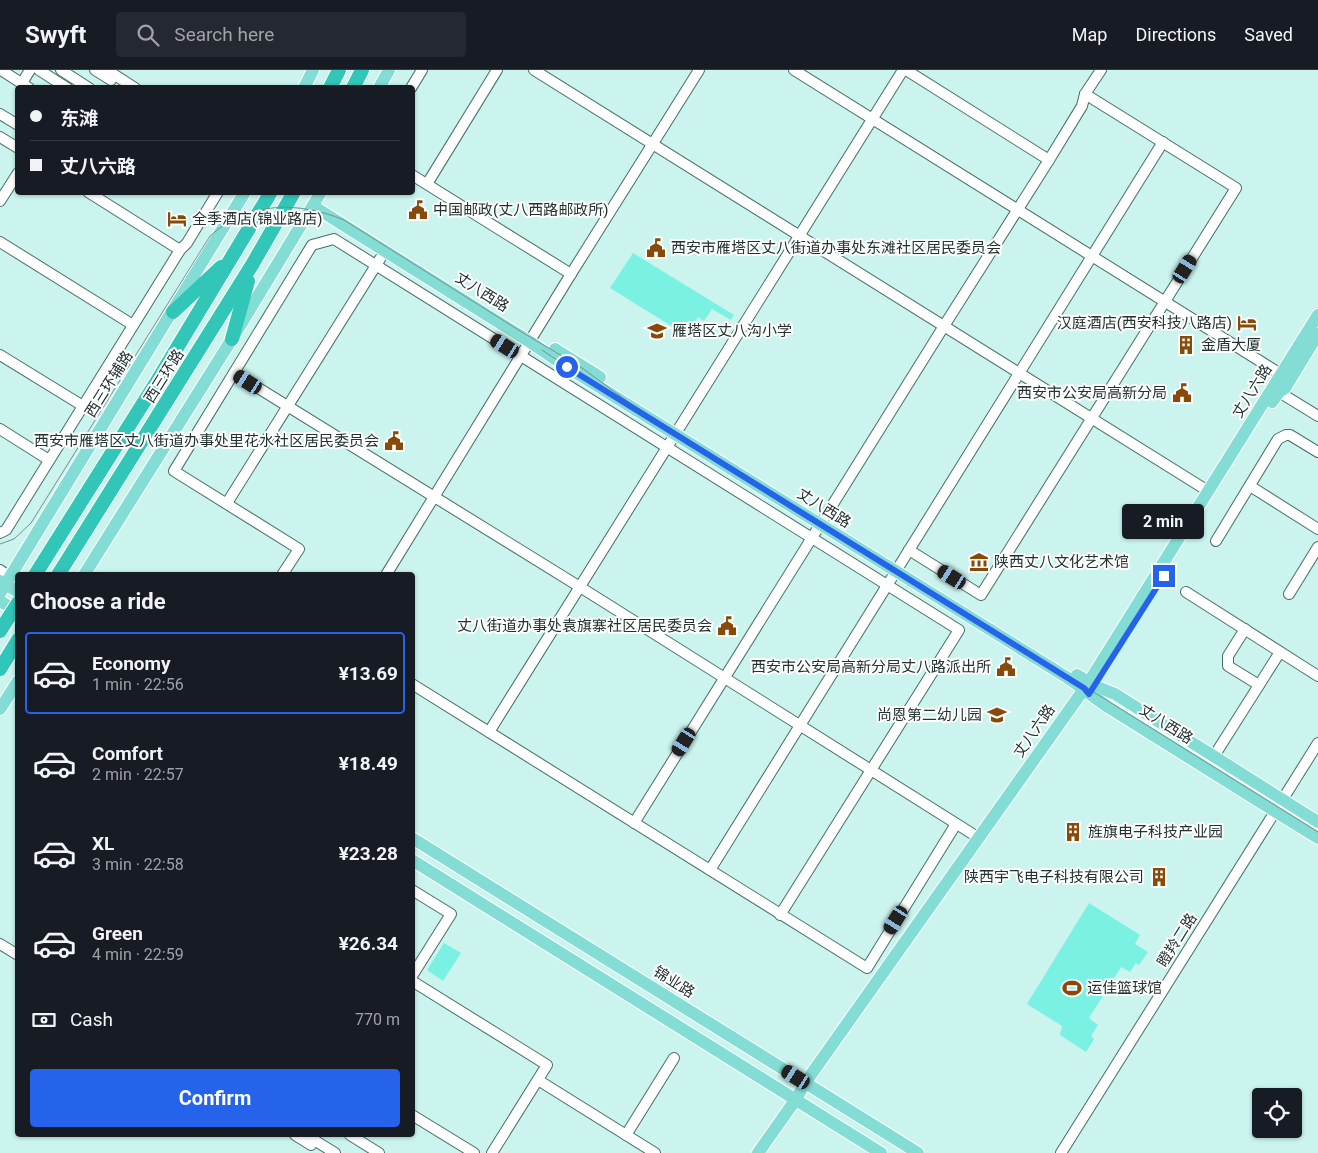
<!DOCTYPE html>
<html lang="en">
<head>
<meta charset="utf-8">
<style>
  body { margin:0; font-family:Roboto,"Noto Sans SC",sans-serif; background:#242831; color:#f1f3f6; height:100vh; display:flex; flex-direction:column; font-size:19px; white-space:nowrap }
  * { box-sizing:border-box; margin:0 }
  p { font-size:16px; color:#9ea1a6 }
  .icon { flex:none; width:28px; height:28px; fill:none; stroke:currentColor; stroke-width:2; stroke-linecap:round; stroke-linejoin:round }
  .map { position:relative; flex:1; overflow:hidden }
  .panel { position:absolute; left:15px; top:502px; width:400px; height:565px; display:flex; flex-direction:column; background:#171b24; border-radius:5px; box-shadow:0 1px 4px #0004 }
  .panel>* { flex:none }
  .top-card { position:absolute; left:15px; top:15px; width:400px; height:110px; border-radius:5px; box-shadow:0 1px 4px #0004; display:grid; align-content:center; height:110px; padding:0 15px; background:#171b24 }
  .tools { position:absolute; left:1252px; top:1018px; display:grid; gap:10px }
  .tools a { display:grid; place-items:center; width:50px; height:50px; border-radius:5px; background:#171b24; box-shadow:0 1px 4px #0004; font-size:25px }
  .end { position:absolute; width:22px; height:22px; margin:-11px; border:6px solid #2563eb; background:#fff; box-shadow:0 0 0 2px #fff }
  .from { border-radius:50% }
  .bubble { position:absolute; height:35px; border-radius:5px; background:#171b24; box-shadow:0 1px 4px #0004; font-size:16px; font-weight:700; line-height:35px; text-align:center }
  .car { position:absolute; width:15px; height:30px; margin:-15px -8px; border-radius:6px; box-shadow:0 0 4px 1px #0007; background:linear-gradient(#222 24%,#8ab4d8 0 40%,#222 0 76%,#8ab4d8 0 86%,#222 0) }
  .top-card b { display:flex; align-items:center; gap:18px; height:48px; font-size:19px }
  .top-card b+b { border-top:1px solid #363941 }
  .top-card i { width:12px; height:12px; background:#f1f3f6 }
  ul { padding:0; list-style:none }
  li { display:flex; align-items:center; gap:15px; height:82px; margin:0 10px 8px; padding:0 5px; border:2px solid transparent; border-radius:5px }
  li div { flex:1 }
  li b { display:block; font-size:19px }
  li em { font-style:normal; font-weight:700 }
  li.current { border-color:#2563eb }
  li>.icon { width:45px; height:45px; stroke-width:1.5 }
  h2 { padding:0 15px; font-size:22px; line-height:60px }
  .pay { display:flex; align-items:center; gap:12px; height:55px; padding:0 15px; font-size:19px }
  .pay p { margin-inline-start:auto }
  .button { display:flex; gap:10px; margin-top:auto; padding:10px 15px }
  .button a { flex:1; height:58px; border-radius:5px; background:#2563eb; color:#fff; font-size:20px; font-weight:700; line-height:58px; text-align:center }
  header { display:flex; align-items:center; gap:30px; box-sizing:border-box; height:70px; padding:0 25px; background:#171b24; border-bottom:1px solid #363941 }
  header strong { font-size:24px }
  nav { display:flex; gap:28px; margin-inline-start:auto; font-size:18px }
  .search { width:350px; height:45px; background:#242831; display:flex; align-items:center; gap:12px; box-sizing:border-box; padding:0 18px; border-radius:5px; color:#9ea1a6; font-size:19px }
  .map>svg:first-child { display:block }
  .green { fill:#7af1e3 }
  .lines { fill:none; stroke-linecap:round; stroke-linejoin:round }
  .minor-casing { stroke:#476d67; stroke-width:12 }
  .major-casing { stroke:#fff; stroke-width:14 }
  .highway-casing { stroke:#fff; stroke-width:16 }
  .minor { stroke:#fff; stroke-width:10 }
  .major { stroke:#83ddd4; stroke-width:12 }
  .highway { stroke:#31c6b7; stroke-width:14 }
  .tram { stroke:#74918d; stroke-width:1 }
  .highway-bridge-casing { stroke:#fff; stroke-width:16; stroke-linecap:butt }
  .highway-bridge { stroke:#31c6b7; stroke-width:14 }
  .route { stroke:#2563eb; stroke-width:6 }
  .labels { text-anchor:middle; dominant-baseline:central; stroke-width:4; stroke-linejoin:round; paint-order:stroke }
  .poi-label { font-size:15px; fill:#223230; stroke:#fff; text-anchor:start }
  .street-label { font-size:15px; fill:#223230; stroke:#fff }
</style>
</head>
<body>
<header>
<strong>Swyft</strong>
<div class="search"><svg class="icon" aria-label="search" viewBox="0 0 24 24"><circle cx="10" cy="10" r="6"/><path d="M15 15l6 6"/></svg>Search here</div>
<nav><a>Map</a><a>Directions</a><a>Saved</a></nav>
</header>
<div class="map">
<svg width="1318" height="1083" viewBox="0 0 1318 1083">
  <rect width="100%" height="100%" fill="#cbf4ee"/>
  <g class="green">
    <polygon points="633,183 734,245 731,250 712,239 704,251 698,247 688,263 681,258 673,257 610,218"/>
    <polygon points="1089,833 1140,865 1135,874 1148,882 1139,895 1136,893 1130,902 1121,897 1089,948 1098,955 1091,966 1094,969 1086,982 1060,965 1062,956 1027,934"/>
    <polygon points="444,873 461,883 443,911 427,900"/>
  </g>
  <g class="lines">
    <g class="minor-casing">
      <g id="minor">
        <polyline points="1,0 29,18"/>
        <polyline points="39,0 67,18"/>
        <polyline points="61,0 89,18"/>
        <polyline points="95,0 111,10"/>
        <polyline points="107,0 135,18"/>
        <polyline points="534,0 1208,421"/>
        <polyline points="794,0 1287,308"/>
        <polyline points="906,0 1049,90"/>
        <polyline points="22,13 30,0"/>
        <polyline points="411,18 422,0"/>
        <polyline points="0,44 18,55"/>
        <polyline points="0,67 18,78"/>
        <polyline points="412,105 571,204"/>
        <polyline points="427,114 497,0"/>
        <polyline points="88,122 180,180"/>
        <polyline points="0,131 18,103"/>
        <polyline points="0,172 133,255"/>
        <polyline points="0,285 83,336"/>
        <polyline points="234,303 580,517 979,768"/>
        <polyline points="1274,319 1318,346"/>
        <polyline points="0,359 49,390"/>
        <polyline points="1250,416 1318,459"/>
        <polyline points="227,433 385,181"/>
        <polyline points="0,463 6,460 180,180 187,173 218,122"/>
        <polyline points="1216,471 1278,369 1286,365 1290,365 1318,382"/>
        <polyline points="909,480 981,525 1236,118 1085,24"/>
        <polyline points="0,500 10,507"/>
        <polyline points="282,505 299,479 174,401 312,175 334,169 959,560 780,845"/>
        <polyline points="386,505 571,204 699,0"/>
        <polyline points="1186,522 1318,606"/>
        <polyline points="1289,524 1318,477"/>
        <polyline points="1245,559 1228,586 1228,596 1259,615"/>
        <polyline points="412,614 867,898 956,754"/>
        <polyline points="489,662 903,0"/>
        <polyline points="1216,683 1280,582"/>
        <polyline points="634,753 944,256 1049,90 1082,36 1085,24 1101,0"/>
        <polyline points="710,800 1163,72"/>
        <polyline points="412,820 451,844 412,906"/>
        <polyline points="0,874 18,885"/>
        <polyline points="412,911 547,995 492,1083"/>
        <polyline points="538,1010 655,1083"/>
        <polyline points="412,1045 474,1083"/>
        <polyline points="295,1065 311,1075"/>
        <polyline points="306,1065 335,1083"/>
        <polyline points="350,1065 379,1083"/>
        <polyline points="626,1065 674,988"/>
        <polyline points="1061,1083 1318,673"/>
      </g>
    </g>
    <g class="major-casing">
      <g id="major">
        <polyline points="304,18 313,0"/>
        <polyline points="379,18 389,0"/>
        <path d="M313 136 530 272 567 297 1063 605C1079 615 1092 626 1108 637L1318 768"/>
        <polyline points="555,279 600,307"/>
        <polyline points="1272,332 1279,322 1285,318 1318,264"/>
        <polyline points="84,505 232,269 321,122"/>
        <polyline points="0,511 18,522"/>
        <polyline points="0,523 245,122"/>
        <polyline points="0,531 18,542"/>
        <polyline points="1077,605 1095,616 1115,624 1318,752"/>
        <polyline points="0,639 18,611"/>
        <polyline points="412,768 918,1083"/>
        <polyline points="412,790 881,1083"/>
        <polyline points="758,1083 796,1029 805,1013 1089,612 1318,245"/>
      </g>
    </g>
    <g class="highway-casing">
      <g id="highway">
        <polyline points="330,18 339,0"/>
        <polyline points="353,18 362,0"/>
        <polyline points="173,242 221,197"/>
        <polyline points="232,269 248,211"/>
        <polyline points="154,316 271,122"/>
        <polyline points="58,505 252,195 294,122"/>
      </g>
    </g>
    <use href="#minor" class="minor"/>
    <use href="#major" class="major"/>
    <use href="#highway" class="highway"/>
    <g class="tram">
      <polyline points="542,280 590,312"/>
      <path d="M0 474 14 469 31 453 210 166C249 131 298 131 344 150L520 261 582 298 630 333 1318 762"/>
    </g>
    <g class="highway-bridge-casing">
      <g id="highway-bridge">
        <polyline points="35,505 154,316"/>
        <polyline points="0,561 18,533"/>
        <polyline points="0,599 18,570"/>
      </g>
    </g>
    <use href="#highway-bridge" class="highway-bridge"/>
  </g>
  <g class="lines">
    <polyline class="route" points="567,297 1063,605 1084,618 1089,624 1164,506"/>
  </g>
  <defs>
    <g id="civic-bare" transform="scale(1.5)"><path d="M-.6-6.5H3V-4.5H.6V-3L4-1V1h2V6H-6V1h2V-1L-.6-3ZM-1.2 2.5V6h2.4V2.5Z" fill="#874a08" stroke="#fff" stroke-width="2.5" paint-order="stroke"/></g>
    <g id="hotel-bare" transform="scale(1.5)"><path d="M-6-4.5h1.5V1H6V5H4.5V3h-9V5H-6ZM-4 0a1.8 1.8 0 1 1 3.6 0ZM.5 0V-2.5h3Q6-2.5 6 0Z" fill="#874a08" stroke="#fff" stroke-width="2.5" paint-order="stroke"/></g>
    <g id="school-bare" transform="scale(1.5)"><path d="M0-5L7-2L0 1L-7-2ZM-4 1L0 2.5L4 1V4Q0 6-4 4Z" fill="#874a08" stroke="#fff" stroke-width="2.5" paint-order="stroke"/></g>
    <g id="building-bare" transform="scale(1.5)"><path d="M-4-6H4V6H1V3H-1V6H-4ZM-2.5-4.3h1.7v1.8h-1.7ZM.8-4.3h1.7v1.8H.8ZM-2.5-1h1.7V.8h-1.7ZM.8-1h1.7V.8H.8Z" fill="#874a08" stroke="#fff" stroke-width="2.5" paint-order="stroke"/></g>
    <g id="museum-bare" transform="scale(1.5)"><path d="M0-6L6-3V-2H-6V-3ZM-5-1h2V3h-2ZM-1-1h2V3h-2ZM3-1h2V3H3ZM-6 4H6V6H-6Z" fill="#874a08" stroke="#fff" stroke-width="2.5" paint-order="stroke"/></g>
    <g id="stadium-bare" transform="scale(1.5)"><path d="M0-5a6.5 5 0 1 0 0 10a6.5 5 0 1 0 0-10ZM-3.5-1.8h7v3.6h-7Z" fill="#874a08" stroke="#fff" stroke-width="2.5" paint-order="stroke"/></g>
  </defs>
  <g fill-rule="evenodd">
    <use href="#civic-bare" x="418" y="140"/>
    <use href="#hotel-bare" x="177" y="149"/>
    <use href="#civic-bare" x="656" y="178"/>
    <use href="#hotel-bare" x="1247" y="253"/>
    <use href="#school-bare" x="657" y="261"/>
    <use href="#building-bare" x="1186" y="275"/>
    <use href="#civic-bare" x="1182" y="323"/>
    <use href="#civic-bare" x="394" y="371"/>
    <use href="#museum-bare" x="979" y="492"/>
    <use href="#civic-bare" x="727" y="556"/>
    <use href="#civic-bare" x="1006" y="597"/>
    <use href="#school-bare" x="997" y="645"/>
    <use href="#building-bare" x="1073" y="762"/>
    <use href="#building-bare" x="1159" y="807"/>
    <use href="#stadium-bare" x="1072" y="918"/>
  </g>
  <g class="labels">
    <g class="poi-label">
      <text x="433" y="140">中国邮政(丈八西路邮政所)</text>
      <text x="192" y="149">全季酒店(锦业路店)</text>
      <text x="671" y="178">西安市雁塔区丈八街道办事处东滩社区居民委员会</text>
      <text x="1232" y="253" text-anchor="end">汉庭酒店(西安科技八路店)</text>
      <text x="672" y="261">雁塔区丈八沟小学</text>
      <text x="1201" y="275">金盾大厦</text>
      <text x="1167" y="323" text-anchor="end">西安市公安局高新分局</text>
      <text x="379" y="371" text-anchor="end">西安市雁塔区丈八街道办事处里花水社区居民委员会</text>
      <text x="994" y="492">陕西丈八文化艺术馆</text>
      <text x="712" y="556" text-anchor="end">丈八街道办事处袁旗寨社区居民委员会</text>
      <text x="991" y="597" text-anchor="end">西安市公安局高新分局丈八路派出所</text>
      <text x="982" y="645" text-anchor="end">尚恩第二幼儿园</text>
      <text x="1088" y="762">旌旗电子科技产业园</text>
      <text x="1144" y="807" text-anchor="end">陕西宇飞电子科技有限公司</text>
      <text x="1087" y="918">运佳篮球馆</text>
    </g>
    <g class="street-label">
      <text transform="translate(482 222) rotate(32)">丈八西路</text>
      <text transform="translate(164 306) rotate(-58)">西三环路</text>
      <text transform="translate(109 314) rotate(-58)">西三环辅路</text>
      <text transform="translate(1252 321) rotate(-58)">丈八六路</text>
      <text transform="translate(824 438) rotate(32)">丈八西路</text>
      <text transform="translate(1166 654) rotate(32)">丈八西路</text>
      <text transform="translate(1034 661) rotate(-55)">丈八六路</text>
      <text transform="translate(1177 870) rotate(-58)">瞪羚二路</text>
      <text transform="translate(674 912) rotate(32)">锦业路</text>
    </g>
  </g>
</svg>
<div class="tools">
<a><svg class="icon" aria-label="locate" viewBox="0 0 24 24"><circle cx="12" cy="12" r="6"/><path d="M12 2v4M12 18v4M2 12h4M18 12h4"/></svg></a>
</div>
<i class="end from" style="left:567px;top:297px"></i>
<i class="end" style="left:1164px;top:506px"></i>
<div class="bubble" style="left:1122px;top:434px;width:82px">2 min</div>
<i class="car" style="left:1185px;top:199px;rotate:32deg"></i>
<i class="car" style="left:505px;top:276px;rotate:302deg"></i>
<i class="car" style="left:248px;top:312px;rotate:302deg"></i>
<i class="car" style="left:952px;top:507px;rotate:302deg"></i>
<i class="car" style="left:684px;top:672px;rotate:212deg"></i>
<i class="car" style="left:896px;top:850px;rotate:212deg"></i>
<i class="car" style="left:796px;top:1007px;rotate:302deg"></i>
<div class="top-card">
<b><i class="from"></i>东滩</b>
<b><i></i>丈八六路</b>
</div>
<section class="panel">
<h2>Choose a ride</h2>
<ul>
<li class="current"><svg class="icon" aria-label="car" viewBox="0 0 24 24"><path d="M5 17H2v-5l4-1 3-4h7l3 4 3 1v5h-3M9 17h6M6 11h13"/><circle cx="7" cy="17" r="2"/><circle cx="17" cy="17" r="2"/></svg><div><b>Economy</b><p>1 min · 22:56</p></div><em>¥13.69</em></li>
<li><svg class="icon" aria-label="car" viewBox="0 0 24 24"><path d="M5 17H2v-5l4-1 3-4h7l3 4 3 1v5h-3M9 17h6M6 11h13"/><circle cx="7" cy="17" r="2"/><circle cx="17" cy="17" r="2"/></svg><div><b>Comfort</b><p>2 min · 22:57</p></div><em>¥18.49</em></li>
<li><svg class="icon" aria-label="car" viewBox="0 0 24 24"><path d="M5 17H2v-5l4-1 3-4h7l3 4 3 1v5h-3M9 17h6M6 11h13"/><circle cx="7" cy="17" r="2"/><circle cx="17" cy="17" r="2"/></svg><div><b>XL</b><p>3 min · 22:58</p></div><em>¥23.28</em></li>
<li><svg class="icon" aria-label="car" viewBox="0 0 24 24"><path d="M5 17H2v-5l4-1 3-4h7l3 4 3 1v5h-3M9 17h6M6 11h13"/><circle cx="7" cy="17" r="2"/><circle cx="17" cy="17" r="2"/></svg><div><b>Green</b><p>4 min · 22:59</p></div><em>¥26.34</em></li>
</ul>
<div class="pay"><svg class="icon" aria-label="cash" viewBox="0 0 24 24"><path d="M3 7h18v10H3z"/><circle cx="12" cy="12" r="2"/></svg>Cash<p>770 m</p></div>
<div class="button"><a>Confirm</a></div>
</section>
</div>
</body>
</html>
